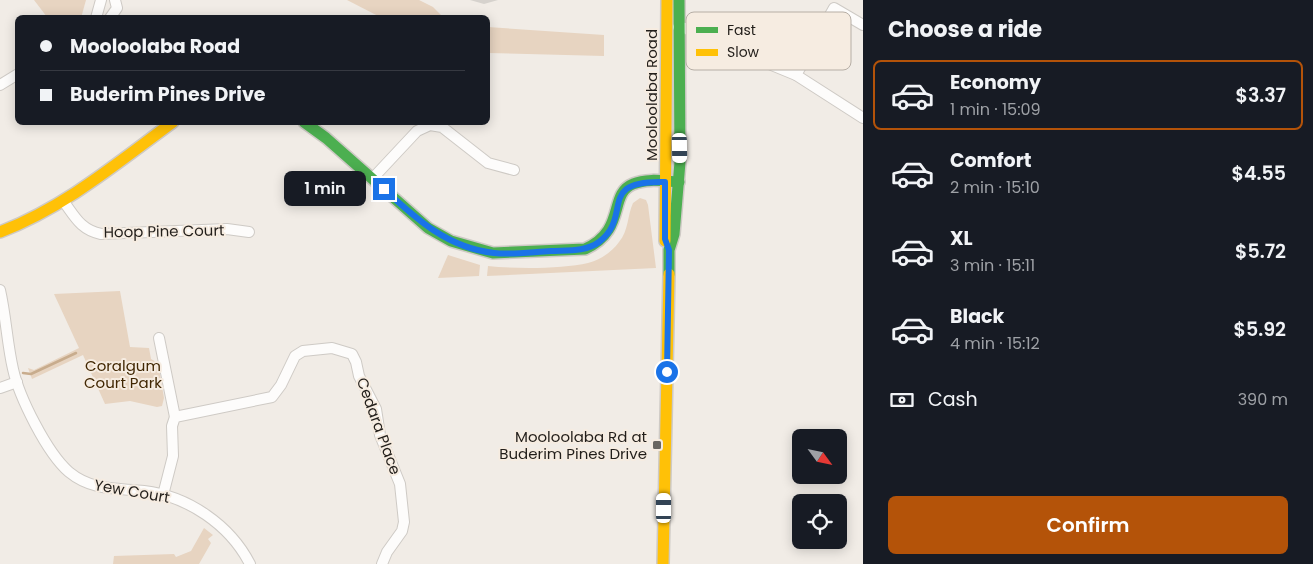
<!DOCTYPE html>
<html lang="en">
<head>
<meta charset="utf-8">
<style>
  body { margin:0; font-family:Poppins,sans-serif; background:#20242c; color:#f1f3f6; height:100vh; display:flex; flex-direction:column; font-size:19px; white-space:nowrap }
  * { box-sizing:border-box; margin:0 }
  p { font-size:16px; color:#9ea1a6 }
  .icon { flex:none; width:28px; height:28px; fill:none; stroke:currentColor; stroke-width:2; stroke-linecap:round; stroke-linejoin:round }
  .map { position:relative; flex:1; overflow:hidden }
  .sheet { display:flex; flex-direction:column; background:#171b24; width:450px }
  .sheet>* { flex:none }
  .guide { position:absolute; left:15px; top:15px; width:475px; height:110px; border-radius:8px; box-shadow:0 2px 12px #0003; display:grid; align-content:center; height:110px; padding:0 25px; background:#171b24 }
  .needle { width:32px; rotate:123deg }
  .tools { position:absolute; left:792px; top:429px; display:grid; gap:10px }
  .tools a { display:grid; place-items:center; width:55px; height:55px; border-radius:8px; background:#171b24; box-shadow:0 2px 12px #0003; font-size:25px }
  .end { position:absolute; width:22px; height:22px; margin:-11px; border:6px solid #1a73e8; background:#fff; box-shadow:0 0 0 2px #fff }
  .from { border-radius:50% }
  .bubble { position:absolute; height:35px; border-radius:8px; background:#171b24; box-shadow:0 2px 12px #0003; font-size:16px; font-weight:600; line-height:35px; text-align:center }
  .car { position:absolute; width:15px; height:30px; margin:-15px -8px; border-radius:6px; box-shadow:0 0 4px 1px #0007; background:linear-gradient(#fff 24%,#345 0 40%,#fff 0 76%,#345 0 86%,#fff 0) }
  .guide b { display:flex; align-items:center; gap:18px; height:48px; font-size:19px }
  .guide b+b { border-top:1px solid #363941 }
  .guide i { width:12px; height:12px; background:#f1f3f6 }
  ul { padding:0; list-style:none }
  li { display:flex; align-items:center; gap:15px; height:70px; margin:0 10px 8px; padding:0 15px; border:2px solid transparent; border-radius:8px }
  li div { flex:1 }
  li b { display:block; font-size:19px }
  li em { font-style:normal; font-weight:600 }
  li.on { border-color:#b45309 }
  li>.icon { width:45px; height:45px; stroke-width:1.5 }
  h2 { padding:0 25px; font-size:22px; line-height:60px }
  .pay { display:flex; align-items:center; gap:12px; height:55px; padding:0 25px; font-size:19px }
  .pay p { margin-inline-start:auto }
  .cta { display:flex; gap:10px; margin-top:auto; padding:10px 25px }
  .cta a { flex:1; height:58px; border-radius:8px; background:#b45309; color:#fff; font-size:20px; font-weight:600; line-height:58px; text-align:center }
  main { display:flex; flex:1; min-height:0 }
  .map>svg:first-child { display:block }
  .green { fill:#e7d4c1 }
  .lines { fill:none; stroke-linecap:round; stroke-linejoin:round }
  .stream { stroke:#c8ac8d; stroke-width:2.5 }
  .building { fill:#d6d2cd }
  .street-casing { stroke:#cecac5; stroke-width:12 }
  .fast-casing { stroke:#cecac5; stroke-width:14 }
  .slow-casing { stroke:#cecac5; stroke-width:14 }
  .street { stroke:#fdfcfb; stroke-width:10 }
  .fast { stroke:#4caf50; stroke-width:11 }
  .slow { stroke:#ffc107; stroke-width:11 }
  .route { stroke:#1a73e8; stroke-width:6 }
  .poi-dot { fill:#6a6661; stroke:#f6ece1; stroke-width:2 }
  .labels { text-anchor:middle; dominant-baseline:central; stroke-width:4; stroke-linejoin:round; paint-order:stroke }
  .street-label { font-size:15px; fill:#221e1a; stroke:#f6ece1 }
  .park-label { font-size:15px; fill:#412703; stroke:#f6ece1 }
  .poi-label { font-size:15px; fill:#221e1a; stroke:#f6ece1; text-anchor:end }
  .key { fill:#f6ece1; stroke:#b6aea5; stroke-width:1 }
  .key-label { font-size:14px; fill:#221e1a }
</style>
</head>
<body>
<main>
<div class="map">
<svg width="863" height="564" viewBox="0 0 863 564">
  <rect width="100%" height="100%" fill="#f1ece6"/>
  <g class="green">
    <polygon points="34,0 86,0 81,18 47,17"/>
    <polygon points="347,0 419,0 433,7 443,17 380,17"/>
    <polygon points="488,27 604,35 604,56 488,53"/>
    <path d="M640 198 646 200 648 205 656 268 487 276 488 266C515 269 563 269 588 263 600 260 612 252 619 242 629 230 627 216 633 203Z"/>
    <polygon points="448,255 480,265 479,276 438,278"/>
    <polygon points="120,291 130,347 149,348 151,359 158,363 164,398 162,406 157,407 130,401 105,404 83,355 32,379 28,368 34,370 79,348 54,294"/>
    <polygon points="204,528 213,535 208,539 211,543 199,564 113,564 114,556 174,554 176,557 191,551"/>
  </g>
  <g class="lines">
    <polyline class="stream" points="23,373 31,374 76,353"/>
  </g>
  <polygon class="building" points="470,0 498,0 484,4"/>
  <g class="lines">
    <g class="street-casing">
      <g id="street">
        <polyline points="96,18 101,0"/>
        <polyline points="110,18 117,8 115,0"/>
        <polyline points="678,27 685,28 693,33 796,75 863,118"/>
        <polyline points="796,75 834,8 863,25"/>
        <polyline points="0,85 18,74"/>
        <polyline points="373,178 417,131 430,125 442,127 488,163 514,170"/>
        <path d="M64 202C75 217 81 230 101 234L227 229 249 232"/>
        <path d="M0 290C6 316 7 343 13 369 19 397 47 453 69 472 92 491 117 488 144 491 188 496 230 525 250 564"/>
        <polyline points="159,338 175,417"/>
        <polyline points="0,388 17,382"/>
        <polyline points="163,495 173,456 172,426 175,417 272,397 281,385 295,356 303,351 332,348 352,354 356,362 359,376 376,409 380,435 400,484 404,522 402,531 387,552 382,564"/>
      </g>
    </g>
    <g class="fast-casing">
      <g id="fast">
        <path d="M304 122 326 138 428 228 451 241 493 253 585 249C627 230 608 194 633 184 647 178 664 181 679 182"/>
        <polyline points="669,274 669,250 674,234 680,162 679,0"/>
      </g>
    </g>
    <g class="slow-casing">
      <g id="slow">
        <path d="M0 232C65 207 117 163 173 122"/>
        <polyline points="665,241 667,0"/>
        <polyline points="663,564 669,274"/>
      </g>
    </g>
    <use href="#street" class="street"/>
    <use href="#fast" class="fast"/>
    <use href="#slow" class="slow"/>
  </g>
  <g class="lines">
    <path class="route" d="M384 189C416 219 448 248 494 253 512 255 532 252 551 251 566 250 586 252 599 242 634 215 595 180 665 182V239L669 250 667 372"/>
  </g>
  <rect class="poi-dot" x="652" y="440" width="10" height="10" rx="2.5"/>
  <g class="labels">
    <g class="street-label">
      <text transform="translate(651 95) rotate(-90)">Mooloolaba Road</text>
      <text transform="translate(164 231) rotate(-1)">Hoop Pine Court</text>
      <text transform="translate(379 426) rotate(70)">Cedara Place</text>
      <text transform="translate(132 491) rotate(10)">Yew Court</text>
    </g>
    <g class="park-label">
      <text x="123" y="365">Coralgum<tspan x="123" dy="17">Court Park</tspan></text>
    </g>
    <g class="poi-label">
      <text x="647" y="436">Mooloolaba Rd at<tspan x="647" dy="17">Buderim Pines Drive</tspan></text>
    </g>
  </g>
  <rect x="686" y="12" width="165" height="58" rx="8" class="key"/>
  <rect x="696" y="27" width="22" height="6" fill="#4caf50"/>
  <rect x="696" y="49" width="22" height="7" fill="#ffc107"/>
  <g class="key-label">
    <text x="727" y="35">Fast</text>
    <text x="727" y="57">Slow</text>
  </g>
</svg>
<div class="tools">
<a><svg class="needle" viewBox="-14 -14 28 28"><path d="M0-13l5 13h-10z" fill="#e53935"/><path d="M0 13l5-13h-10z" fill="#9ea1a6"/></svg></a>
<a><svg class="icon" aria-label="locate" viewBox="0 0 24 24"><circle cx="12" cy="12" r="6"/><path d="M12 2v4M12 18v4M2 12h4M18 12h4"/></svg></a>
</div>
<i class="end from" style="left:667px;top:372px"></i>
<i class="end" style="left:384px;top:189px"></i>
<div class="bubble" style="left:284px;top:171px;width:82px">1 min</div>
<i class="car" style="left:680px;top:148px;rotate:179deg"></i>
<i class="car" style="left:664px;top:508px;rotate:0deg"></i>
<div class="guide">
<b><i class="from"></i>Mooloolaba Road</b>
<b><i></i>Buderim Pines Drive</b>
</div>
</div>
<section class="sheet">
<h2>Choose a ride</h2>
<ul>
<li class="on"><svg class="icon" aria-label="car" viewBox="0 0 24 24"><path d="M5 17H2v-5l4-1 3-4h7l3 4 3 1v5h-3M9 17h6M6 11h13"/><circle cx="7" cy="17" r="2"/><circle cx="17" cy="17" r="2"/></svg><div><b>Economy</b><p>1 min · 15:09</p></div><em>$3.37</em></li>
<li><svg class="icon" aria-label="car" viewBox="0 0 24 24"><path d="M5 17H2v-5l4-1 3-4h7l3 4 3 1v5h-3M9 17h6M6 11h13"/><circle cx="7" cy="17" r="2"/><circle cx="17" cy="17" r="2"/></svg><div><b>Comfort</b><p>2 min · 15:10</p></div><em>$4.55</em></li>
<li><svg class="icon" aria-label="car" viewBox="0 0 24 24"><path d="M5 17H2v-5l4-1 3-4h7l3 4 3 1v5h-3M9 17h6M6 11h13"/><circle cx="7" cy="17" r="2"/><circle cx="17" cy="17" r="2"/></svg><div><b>XL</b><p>3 min · 15:11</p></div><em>$5.72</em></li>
<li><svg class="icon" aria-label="car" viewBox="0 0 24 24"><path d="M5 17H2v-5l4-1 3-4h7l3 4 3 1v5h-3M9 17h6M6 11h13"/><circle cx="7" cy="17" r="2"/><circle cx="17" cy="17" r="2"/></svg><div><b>Black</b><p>4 min · 15:12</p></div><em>$5.92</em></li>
</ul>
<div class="pay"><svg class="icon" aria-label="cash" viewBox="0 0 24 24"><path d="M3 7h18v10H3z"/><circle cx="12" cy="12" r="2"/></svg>Cash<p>390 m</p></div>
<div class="cta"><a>Confirm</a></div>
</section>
</main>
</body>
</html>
